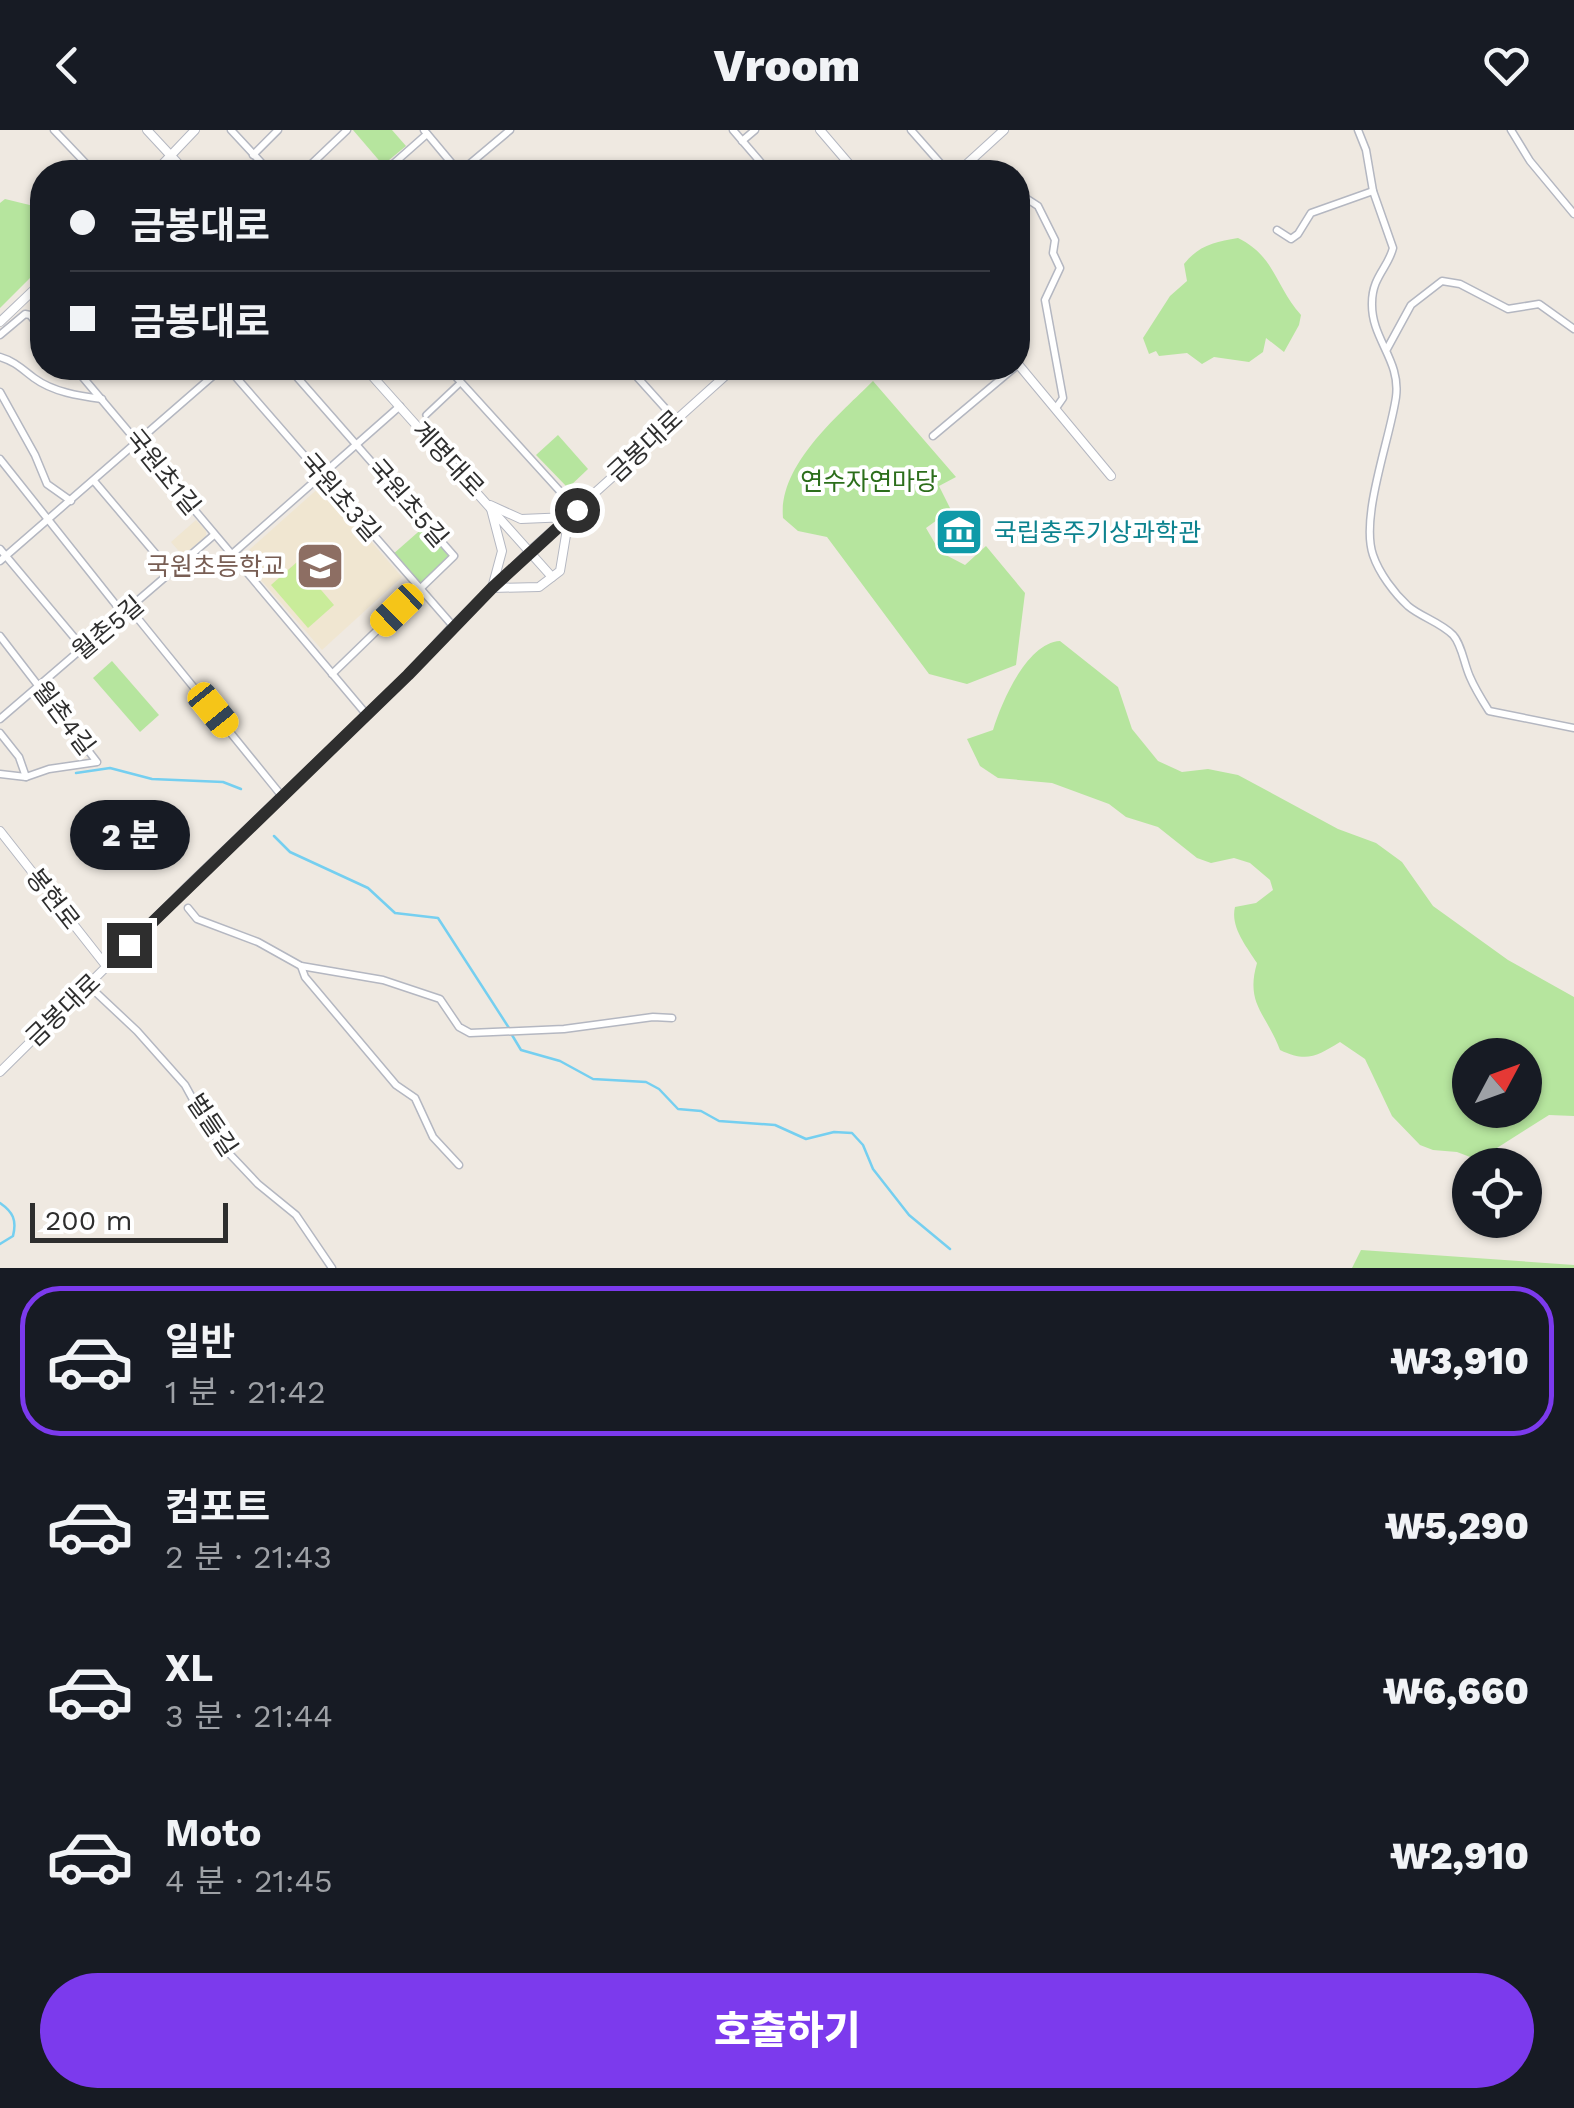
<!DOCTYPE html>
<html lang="ko">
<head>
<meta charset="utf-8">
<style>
  body { margin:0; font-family:"Work Sans","Noto Sans KR",sans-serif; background:#20242c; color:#f1f3f6; height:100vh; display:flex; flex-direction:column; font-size:38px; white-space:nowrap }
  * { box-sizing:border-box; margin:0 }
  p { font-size:32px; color:#9ea1a6 }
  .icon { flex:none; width:55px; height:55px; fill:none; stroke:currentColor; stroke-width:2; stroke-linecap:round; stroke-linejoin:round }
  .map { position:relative; height:1138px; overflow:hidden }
  .drawer { display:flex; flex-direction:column; background:#171b24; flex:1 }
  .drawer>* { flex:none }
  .guide { position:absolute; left:30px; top:30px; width:1000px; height:220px; border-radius:40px; box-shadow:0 2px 8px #0004; display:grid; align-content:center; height:220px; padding:0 40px; background:#171b24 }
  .needle { width:65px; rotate:49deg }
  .fabs { position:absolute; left:1452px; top:908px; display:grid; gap:20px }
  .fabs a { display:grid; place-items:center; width:90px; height:90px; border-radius:50%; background:#171b24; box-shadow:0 2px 8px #0004; font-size:50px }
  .scale { position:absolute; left:30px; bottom:25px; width:198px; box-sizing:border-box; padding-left:10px; border:5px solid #2e2e2e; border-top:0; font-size:28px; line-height:35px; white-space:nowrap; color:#2e2e2e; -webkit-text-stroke:8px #fff; paint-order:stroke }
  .end { position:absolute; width:45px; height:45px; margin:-22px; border:12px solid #2e2e2e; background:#fff; box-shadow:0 0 0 5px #fff }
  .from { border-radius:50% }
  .bubble { position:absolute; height:70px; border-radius:35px; background:#171b24; box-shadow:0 2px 8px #0004; font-size:32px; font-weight:800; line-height:70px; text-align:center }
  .car { position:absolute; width:30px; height:60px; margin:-30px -15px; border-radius:12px; box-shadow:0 0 8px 2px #0007; background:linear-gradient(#f5c518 24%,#345 0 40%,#f5c518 0 76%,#345 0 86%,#f5c518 0) }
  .guide b { display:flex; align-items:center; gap:35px; height:95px; font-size:38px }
  .guide b+b { border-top:2px solid #363941 }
  .guide i { width:25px; height:25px; background:#f1f3f6 }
  ul { padding:18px 0 0; list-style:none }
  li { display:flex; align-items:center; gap:30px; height:150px; margin:0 20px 15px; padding:0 20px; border:5px solid transparent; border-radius:40px }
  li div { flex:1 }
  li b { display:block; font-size:38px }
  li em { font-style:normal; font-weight:800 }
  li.selected { border-color:#7c3aed }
  li>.icon { width:90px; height:90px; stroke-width:1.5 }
  .primary-button { display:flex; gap:20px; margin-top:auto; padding:20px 40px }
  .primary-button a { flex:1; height:115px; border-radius:60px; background:#7c3aed; color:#fff; font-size:40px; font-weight:800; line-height:115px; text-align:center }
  header { display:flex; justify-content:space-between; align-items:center; height:130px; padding:0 40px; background:#171b24; font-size:45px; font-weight:800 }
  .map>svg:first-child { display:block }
  .education { fill:#f0e6d1 }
  .green { fill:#b6e59e; fill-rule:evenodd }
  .pitch { fill:#c9ec9a }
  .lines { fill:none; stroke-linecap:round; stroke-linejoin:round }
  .stream { stroke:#75cff0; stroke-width:2.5 }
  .pedestrian-casing { stroke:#b4b7c1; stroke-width:8 }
  .minor-casing { stroke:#b4b7c1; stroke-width:9 }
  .tertiary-casing { stroke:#b4b7c1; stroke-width:10 }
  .pedestrian { stroke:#fff; stroke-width:5 }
  .minor { stroke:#fff; stroke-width:6 }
  .tertiary { stroke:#fff; stroke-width:8 }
  .route { stroke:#2e2e2e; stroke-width:12 }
  .labels { text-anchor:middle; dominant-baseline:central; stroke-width:8; stroke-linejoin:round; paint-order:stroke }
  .street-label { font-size:25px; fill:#2e2e2e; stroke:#fff }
  .park-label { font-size:25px; fill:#2c6e1b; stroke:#fff }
  .culture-label { font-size:25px; fill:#0d838f; stroke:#fff; text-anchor:start }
  .education-label { font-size:25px; fill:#785e54; stroke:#fff; text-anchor:end }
</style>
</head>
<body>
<header><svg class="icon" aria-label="back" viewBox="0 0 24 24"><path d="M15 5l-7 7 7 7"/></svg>Vroom<svg class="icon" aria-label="heart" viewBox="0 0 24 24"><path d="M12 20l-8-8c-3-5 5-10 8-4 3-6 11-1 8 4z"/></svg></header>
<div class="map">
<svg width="1574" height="1138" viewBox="0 0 1574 1138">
  <rect width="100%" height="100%" fill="#efe9e1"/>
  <g class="education">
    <polygon points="322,355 402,447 322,520 241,427"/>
    <polygon points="196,390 206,401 206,406 183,426 171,412"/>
  </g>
  <g class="green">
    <polygon points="353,0 392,0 406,16 383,35"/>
    <polygon points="5,69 42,78 42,136 0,178 0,73"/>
    <path d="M1238 108C1275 126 1275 156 1301 185L1299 195 1284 222 1266 208 1263 222 1249 232 1214 227 1202 234 1187 223 1159 226 1156 221 1149 224 1143 208 1170 166 1187 151 1184 134C1199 115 1215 112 1238 108Z"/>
    <path d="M873 251 956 347 939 356 951 380 926 398 940 422 965 435 986 416 1025 463 1016 535 967 554 929 544 827 407 798 401 783 388C778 335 839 285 873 251Z"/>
    <polygon points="558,305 588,339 568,358 536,325"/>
    <polygon points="425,396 450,427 420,454 416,453 392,425"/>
    <path d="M1060 511 1118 557 1132 599 1158 631 1182 642 1208 639 1238 645 1338 699 1376 713 1402 732 1433 776 1508 830 1574 867V986L1549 985 1478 1030 1457 1022 1433 1020 1420 1015 1392 986 1365 929 1340 912C1317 926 1307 933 1280 920 1266 883 1245 874 1257 833 1247 817 1230 797 1235 777L1256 773 1273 760 1270 750 1250 733 1234 728 1211 733 1197 728 1158 697 1126 687 1109 674 1052 653 998 648 980 636 967 609 993 600C1002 571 1027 513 1060 511ZM1470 925H1525V980H1470Z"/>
    <polygon points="112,531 159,585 140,602 93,548"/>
    <polygon points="1361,1120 1574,1135 1574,1138 1352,1138"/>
  </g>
  <polygon class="pitch" points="297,432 334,475 308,498 271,455"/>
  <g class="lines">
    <g class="stream">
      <polyline points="76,643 110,638 152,649 223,652 241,659"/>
      <polyline points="274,706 290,722 368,758 395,783 438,788 509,898"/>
      <polyline points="512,905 521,920 560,931 593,949 646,952 659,959 678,979 701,981 719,991 775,995 806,1009 834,1002 852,1003 863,1015 873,1039 909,1085 950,1119"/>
      <path d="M0 1073C13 1082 17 1090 13 1106L0 1114"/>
    </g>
    <g class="pedestrian-casing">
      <polyline id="pedestrian" points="426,285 459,254"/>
    </g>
    <g class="minor-casing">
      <g id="minor">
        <polyline points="54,0 94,42"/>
        <polyline points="231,0 270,42"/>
        <polyline points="424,0 459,42"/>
        <polyline points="733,0 769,42"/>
        <polyline points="911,0 948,42"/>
        <path d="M1358 0 1366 20 1373 61 1393 118C1388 138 1372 147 1372 173 1371 209 1401 230 1396 267 1390 309 1360 387 1373 425 1379 443 1394 463 1408 476 1421 487 1440 492 1453 505 1462 515 1464 534 1470 547 1475 559 1482 570 1489 581L1574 598"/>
        <polyline points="1511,0 1530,31 1574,84"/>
        <polyline points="742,11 755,0"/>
        <polyline points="253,25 278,0"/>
        <polyline points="972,30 989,42"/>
        <polyline points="303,42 347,0"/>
        <polyline points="384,42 427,4"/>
        <polyline points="460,42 510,0"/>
        <polyline points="1018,63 1038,76 1055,110 1053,123 1060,138 1045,170 1063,268 1056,278"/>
        <polyline points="1277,100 1291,109 1298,104 1311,83 1373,61"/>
        <polyline points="0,205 25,184 30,185 42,200"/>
        <polyline points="1387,219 1411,175 1442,151 1460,154 1508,179 1539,174 1574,199"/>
        <path d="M0 227C14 231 22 239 34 248 53 262 79 266 102 269"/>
        <polyline points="75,238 367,585"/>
        <polyline points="228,238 453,496"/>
        <polyline points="289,238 454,426 332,544"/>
        <polyline points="448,238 577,380"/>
        <polyline points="629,238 674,288"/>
        <polyline points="0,262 35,325 47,354 71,371"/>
        <polyline points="933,306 1014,238"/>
        <polyline points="0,329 124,485"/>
        <polyline points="94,351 171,442"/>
        <polyline points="0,419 83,518"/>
        <polyline points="231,425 400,276"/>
        <polyline points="0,431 222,238"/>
        <polyline points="131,480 281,665"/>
        <polyline points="0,506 97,632 49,639 26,647 0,644"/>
        <polyline points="0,589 214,405"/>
        <polyline points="0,603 19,627 26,647"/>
        <polyline points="188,778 197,789 258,812 301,836 383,850 440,869 459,897 470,903 564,899 653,887 672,888"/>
        <polyline points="301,836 305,847 396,955 415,968 433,1007 459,1035"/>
        <polyline points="88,855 137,901 185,955 207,995 224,1018 258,1054 296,1085 332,1138"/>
      </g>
    </g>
    <g class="tertiary-casing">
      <g id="tertiary">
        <polyline points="147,0 186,42"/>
        <polyline points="820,0 856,42"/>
        <polyline points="155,42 195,0"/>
        <polyline points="958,42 1004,0"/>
        <polyline points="0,192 42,152"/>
        <polyline points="1018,234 1111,346"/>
        <polyline points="365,238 552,447"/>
        <polygon points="490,375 521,389 569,387 560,441 539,457 492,458 502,421"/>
        <polyline points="0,701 107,837"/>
        <polyline points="0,942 195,749 408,545 453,496 530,421 734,238"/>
      </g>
    </g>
    <use href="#pedestrian" class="pedestrian"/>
    <use href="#minor" class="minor"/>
    <use href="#tertiary" class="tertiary"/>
  </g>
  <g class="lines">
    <polyline class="route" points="129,815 408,545 492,458 577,380"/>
  </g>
  <defs>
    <g id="museum-square" transform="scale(2.5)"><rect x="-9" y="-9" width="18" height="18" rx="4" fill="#0f9aa8" stroke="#fff"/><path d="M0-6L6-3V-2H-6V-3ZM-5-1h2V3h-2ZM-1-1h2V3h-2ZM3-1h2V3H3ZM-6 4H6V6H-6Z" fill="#fff"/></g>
    <g id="school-square" transform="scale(2.5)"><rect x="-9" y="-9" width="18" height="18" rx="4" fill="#8d6e63" stroke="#fff"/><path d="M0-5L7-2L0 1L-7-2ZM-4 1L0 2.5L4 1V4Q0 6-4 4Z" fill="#fff"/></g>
  </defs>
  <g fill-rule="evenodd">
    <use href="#museum-square" x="959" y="402"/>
    <use href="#school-square" x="320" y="436"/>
  </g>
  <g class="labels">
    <g class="street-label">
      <text transform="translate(645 316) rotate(-43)">금봉대로</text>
      <text transform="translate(448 329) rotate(47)">계명대로</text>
      <text transform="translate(163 342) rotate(51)">국원초1길</text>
      <text transform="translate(340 367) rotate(49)">국원초3길</text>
      <text transform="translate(408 373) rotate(49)">국원초5길</text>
      <text transform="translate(108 498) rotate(-40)">월촌5길</text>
      <text transform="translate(64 588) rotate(53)">월촌4길</text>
      <text transform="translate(53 769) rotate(52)">봉현로</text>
      <text transform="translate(63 880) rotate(-44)">금봉대로</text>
      <text transform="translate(212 995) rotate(56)">벌들길</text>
    </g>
    <g class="park-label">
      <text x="869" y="351">연수자연마당</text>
    </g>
    <g class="culture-label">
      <text x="994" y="402">국립충주기상과학관</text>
    </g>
    <g class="education-label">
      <text x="285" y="436">국원초등학교</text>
    </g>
  </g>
</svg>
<div class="fabs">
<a><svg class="needle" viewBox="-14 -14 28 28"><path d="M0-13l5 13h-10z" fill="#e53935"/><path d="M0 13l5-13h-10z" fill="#9ea1a6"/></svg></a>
<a><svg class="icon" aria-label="locate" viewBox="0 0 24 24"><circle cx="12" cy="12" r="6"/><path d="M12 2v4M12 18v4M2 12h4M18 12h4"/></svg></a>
</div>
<div class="scale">200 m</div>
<i class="end from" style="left:577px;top:380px"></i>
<i class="end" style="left:129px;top:815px"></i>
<div class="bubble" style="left:70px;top:670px;width:120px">2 분</div>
<i class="car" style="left:397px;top:480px;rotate:226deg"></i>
<i class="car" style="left:213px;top:580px;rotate:141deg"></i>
<div class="guide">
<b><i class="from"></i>금봉대로</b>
<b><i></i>금봉대로</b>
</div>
</div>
<section class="drawer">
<ul>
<li class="selected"><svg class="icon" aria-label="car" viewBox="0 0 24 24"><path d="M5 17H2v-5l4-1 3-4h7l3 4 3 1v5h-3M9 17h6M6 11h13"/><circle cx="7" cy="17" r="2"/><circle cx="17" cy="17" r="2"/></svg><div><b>일반</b><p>1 분 · 21:42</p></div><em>₩3,910</em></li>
<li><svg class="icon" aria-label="car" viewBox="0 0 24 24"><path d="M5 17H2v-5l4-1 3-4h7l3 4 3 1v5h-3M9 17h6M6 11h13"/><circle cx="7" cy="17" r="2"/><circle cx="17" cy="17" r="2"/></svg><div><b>컴포트</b><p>2 분 · 21:43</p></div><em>₩5,290</em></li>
<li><svg class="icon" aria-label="car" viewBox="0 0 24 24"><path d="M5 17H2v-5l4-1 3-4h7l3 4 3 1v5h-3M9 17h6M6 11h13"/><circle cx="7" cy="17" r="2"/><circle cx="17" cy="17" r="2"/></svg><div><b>XL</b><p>3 분 · 21:44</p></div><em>₩6,660</em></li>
<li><svg class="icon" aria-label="car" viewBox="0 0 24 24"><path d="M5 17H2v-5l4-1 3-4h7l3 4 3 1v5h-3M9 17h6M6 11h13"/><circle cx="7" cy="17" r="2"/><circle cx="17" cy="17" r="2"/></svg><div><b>Moto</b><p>4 분 · 21:45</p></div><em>₩2,910</em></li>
</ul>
<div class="primary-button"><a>호출하기</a></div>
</section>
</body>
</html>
